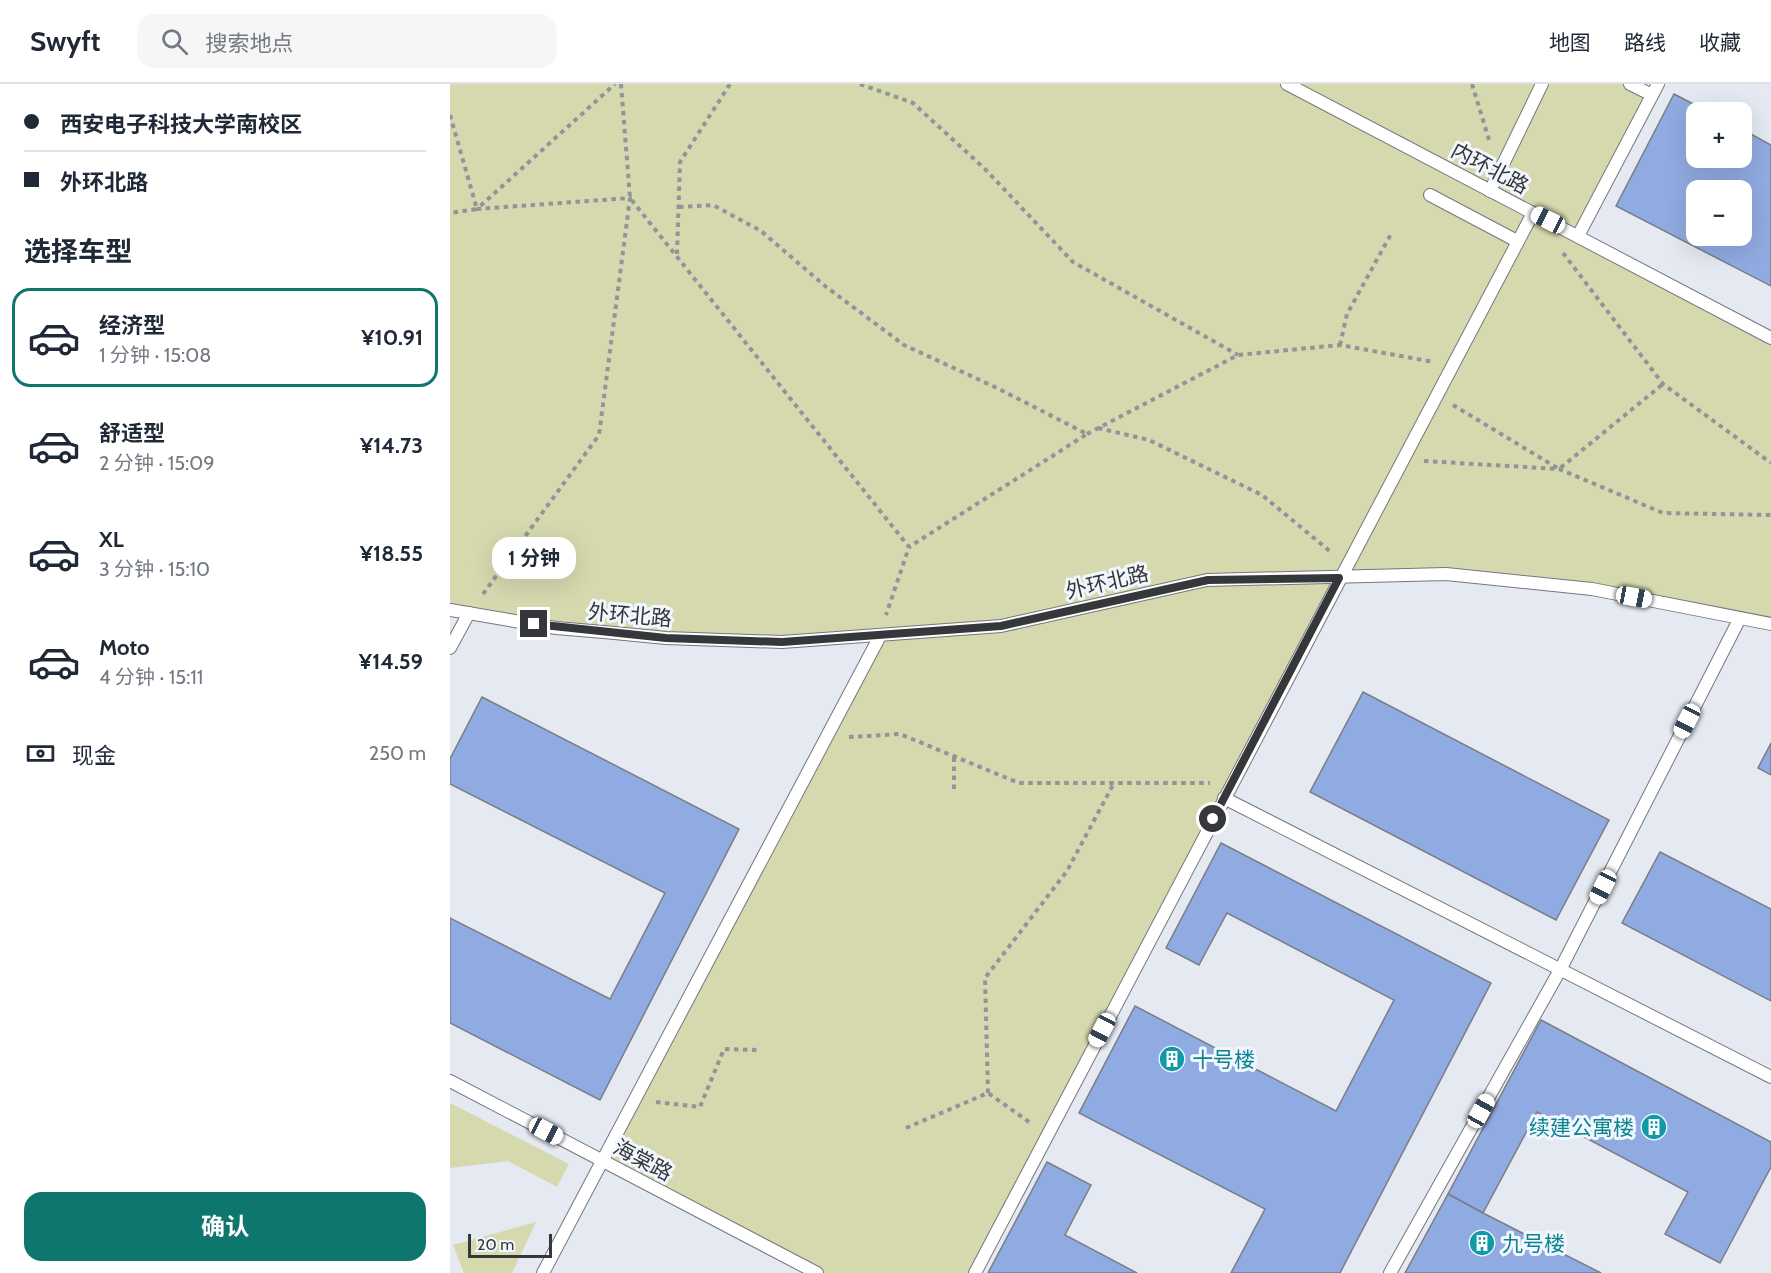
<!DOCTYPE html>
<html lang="zh">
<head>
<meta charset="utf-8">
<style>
  body { margin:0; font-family:Cabin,"Noto Sans SC",sans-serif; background:#f6f6f7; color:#1f2937; height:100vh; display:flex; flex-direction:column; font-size:22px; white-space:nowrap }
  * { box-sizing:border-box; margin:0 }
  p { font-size:20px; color:#747a83 }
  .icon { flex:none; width:33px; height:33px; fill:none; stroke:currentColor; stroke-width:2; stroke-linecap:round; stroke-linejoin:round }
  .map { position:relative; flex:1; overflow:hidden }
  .sheet { display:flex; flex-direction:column; background:#fff; width:450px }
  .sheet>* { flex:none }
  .guide { display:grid; align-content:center; height:132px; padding:0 24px; background:#fff }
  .controls { position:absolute; left:1236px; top:18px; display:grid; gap:12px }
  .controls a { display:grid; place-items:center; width:66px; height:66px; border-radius:12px; background:#fff; box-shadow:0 6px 24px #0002; font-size:30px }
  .scale { position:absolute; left:18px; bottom:15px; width:84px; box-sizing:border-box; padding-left:6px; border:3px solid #35373a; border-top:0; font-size:16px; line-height:21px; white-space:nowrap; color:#35373a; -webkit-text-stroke:4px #f2f7ff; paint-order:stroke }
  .end { position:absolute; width:27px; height:27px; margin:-14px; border:8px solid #35373a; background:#fff; box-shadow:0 0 0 3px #fff }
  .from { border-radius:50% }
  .bubble { position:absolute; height:42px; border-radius:18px; background:#fff; box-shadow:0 6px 24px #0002; font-size:20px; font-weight:700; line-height:42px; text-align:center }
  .car { position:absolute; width:18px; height:36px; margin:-18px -9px; border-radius:8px; box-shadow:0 0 4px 2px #0007; background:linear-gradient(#fff 24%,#345 0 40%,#fff 0 76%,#345 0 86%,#fff 0) }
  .guide b { display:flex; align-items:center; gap:21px; height:57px; font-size:22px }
  .guide b+b { border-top:2px solid #e0e1e3 }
  .guide i { width:15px; height:15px; background:#1f2937 }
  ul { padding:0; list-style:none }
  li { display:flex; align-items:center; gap:18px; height:99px; margin:0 12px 9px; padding:0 12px; border:3px solid transparent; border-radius:18px }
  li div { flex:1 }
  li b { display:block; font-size:22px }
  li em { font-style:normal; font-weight:700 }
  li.on { border-color:#0f766e }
  li>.icon { width:54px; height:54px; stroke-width:1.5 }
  h2 { padding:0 24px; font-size:27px; line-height:72px }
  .pay { display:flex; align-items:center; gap:15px; height:66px; padding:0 24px; font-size:22px }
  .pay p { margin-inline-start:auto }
  .primary-button { display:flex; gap:12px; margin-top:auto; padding:12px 24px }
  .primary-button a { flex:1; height:69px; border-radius:18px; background:#0f766e; color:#fff; font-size:24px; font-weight:700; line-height:69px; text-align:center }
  header { display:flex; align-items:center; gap:36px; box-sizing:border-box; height:84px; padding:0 30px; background:#fff; border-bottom:2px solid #e0e1e3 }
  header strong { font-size:28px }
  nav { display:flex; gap:33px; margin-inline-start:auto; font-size:21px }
  .search { width:420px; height:54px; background:#f6f6f7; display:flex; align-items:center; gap:15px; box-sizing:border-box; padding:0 21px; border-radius:18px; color:#747a83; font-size:22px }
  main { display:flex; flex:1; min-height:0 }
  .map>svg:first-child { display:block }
  .green { fill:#d6d9ae; fill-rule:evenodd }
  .building { fill:#90abe1; stroke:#7a7d84; stroke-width:1.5; fill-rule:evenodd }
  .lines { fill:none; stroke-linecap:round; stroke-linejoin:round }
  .service-casing { stroke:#74777e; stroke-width:14 }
  .path { stroke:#91949a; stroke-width:4; stroke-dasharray:4.5 4.5; stroke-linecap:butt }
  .service { stroke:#fff; stroke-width:12 }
  .route { stroke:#35373a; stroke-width:8 }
  .labels { text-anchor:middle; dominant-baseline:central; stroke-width:6; stroke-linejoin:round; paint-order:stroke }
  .street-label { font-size:21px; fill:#35373a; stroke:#f2f7ff }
  .culture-label { font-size:21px; fill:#0d838f; stroke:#f2f7ff; text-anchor:start }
</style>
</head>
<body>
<header>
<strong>Swyft</strong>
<div class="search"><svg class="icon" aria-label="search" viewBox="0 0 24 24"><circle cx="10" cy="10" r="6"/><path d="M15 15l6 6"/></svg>搜索地点</div>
<nav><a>地图</a><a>路线</a><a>收藏</a></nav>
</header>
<main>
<section class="sheet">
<div class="guide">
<b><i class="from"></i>西安电子科技大学南校区</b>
<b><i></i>外环北路</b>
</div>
<h2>选择车型</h2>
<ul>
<li class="on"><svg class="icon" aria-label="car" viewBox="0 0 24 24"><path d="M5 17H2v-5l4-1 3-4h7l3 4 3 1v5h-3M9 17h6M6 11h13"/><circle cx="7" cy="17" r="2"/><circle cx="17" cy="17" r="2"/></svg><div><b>经济型</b><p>1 分钟 · 15:08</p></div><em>¥10.91</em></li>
<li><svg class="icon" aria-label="car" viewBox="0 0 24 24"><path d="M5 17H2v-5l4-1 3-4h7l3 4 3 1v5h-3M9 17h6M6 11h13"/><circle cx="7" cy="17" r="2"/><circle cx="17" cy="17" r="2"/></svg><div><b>舒适型</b><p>2 分钟 · 15:09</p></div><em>¥14.73</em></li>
<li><svg class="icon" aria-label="car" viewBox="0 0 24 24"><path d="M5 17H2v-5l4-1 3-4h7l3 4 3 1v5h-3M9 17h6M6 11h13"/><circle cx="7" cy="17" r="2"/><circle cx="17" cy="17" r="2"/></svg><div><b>XL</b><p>3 分钟 · 15:10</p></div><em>¥18.55</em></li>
<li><svg class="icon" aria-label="car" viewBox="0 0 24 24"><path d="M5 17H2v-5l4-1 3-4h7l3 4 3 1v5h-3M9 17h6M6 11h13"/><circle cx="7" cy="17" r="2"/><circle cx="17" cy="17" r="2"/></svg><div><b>Moto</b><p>4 分钟 · 15:11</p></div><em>¥14.59</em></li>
</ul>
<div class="pay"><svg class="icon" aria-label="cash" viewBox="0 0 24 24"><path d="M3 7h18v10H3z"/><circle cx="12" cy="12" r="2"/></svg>现金<p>250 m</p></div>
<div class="primary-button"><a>确认</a></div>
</section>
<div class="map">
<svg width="1321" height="1189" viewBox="0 0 1321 1189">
  <rect width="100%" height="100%" fill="#e5e9f1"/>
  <g class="green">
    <path d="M0 0H1180L1202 11 1128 152 1321 254V540L1142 505 996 490 889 494 524 1189H367L153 1077 429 552 216 554 0 526ZM619 526 551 542 445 550Z"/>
    <polygon points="0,1019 119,1080 107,1103 58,1077 0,1084"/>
    <polygon points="86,1138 62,1189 14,1189 3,1161"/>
  </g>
  <g class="building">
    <path d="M1224 10 1259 28H1246V74H1292V45L1321 61V202L1166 122ZM1246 106H1292V152H1246Z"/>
    <polygon points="913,608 1159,736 1106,836 860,708"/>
    <polygon points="32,613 289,745 150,1016 0,939 0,834 160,915 215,809 0,700 0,675"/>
    <polygon points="1321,659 1321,691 1308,684"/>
    <polygon points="771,759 1041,899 890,1189 781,1189 815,1125 629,1029 685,922 886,1027 944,916 777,829 749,881 716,864"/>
    <polygon points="1210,768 1321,825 1321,917 1172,839"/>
    <polygon points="1091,936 1321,1058 1321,1083 1270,1179 1215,1150 1238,1108 1087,1028 1033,1129 998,1110"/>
    <polygon points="597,1078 641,1101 615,1151 687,1189 538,1189"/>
    <polygon points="998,1110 1033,1129 1151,1189 955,1189"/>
  </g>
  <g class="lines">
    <g class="service-casing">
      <g id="service">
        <polyline points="837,0 1321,254"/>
        <polyline points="1180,0 1202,11"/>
        <polyline points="1040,107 1092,0"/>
        <polyline points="980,111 1067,157"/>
        <polyline points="1128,152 1208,0"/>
        <polyline points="0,526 106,544 154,548 216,554 332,558 551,542 757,496 996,490 1142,505 1321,540"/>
        <polyline points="0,564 19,529"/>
        <polyline points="774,714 1321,993"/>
        <polyline points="0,997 367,1189"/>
        <polyline points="93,1189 430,552"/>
        <polyline points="525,1189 1083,129"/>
        <polyline points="940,1189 1110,886 1290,534"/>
      </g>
    </g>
    <g class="path">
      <polyline points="171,0 180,114 459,463 436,531"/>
      <polyline points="410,0 463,19 535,85 623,178 788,271"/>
      <polyline points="1022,0 1040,59"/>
      <polyline points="0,31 27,125 0,129"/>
      <polyline points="229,123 263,121 311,147 375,202 454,261 547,304 637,350 459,463"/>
      <polyline points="1113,169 1213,300 1321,379"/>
      <polyline points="227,170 230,78 280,0"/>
      <polyline points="890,261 897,230 941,150"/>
      <polyline points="1003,321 1109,385 1213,300"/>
      <polyline points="648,344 699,356 812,411 882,469"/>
      <polyline points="637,350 788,271 890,261 984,278"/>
      <polyline points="974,377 1109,385 1213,429 1321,431"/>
      <polyline points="33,510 149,351 180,114 27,125 165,0"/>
      <polyline points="399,653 450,650 569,699 760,699"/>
      <polyline points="504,705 504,672"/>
      <polyline points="538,1009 535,894 617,787 664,699"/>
      <polyline points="206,1018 250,1023 274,965 307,966"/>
      <polyline points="456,1044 538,1009 582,1040"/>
    </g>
    <use href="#service" class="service"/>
  </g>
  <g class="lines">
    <polyline class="route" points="84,540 216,554 332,558 551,542 758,496 889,494 763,735"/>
  </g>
  <defs>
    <g id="building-disc" transform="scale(1.35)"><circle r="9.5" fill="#0f9aa8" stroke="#f2f7ff"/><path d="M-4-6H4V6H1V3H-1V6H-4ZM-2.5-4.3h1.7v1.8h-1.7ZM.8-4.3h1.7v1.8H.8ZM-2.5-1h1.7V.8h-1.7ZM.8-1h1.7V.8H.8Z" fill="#fff"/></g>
  </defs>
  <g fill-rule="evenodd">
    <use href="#building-disc" x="722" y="975"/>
    <use href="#building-disc" x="1204" y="1043"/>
    <use href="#building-disc" x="1032" y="1159"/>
  </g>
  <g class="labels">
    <g class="street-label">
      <text transform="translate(1040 84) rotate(28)">内环北路</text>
      <text transform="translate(657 498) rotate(-13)">外环北路</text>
      <text transform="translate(180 531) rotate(5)">外环北路</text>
      <text transform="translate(193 1076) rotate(28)">海棠路</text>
    </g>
    <g class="culture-label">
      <text x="742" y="975">十号楼</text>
      <text x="1184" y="1043" text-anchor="end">续建公寓楼</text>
      <text x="1052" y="1159">九号楼</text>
    </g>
  </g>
</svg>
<div class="controls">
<a>+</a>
<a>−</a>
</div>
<div class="scale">20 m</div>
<i class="end from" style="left:763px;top:735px"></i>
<i class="end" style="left:84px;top:540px"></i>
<div class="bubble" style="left:42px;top:453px;width:84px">1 分钟</div>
<i class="car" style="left:1098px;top:136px;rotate:297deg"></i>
<i class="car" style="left:1184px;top:513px;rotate:101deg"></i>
<i class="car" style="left:1237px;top:637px;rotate:207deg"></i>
<i class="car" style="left:1153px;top:803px;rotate:207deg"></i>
<i class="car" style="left:652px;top:946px;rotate:208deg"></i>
<i class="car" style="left:1031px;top:1027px;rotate:29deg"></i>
<i class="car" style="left:96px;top:1047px;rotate:118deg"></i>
</div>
</main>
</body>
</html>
